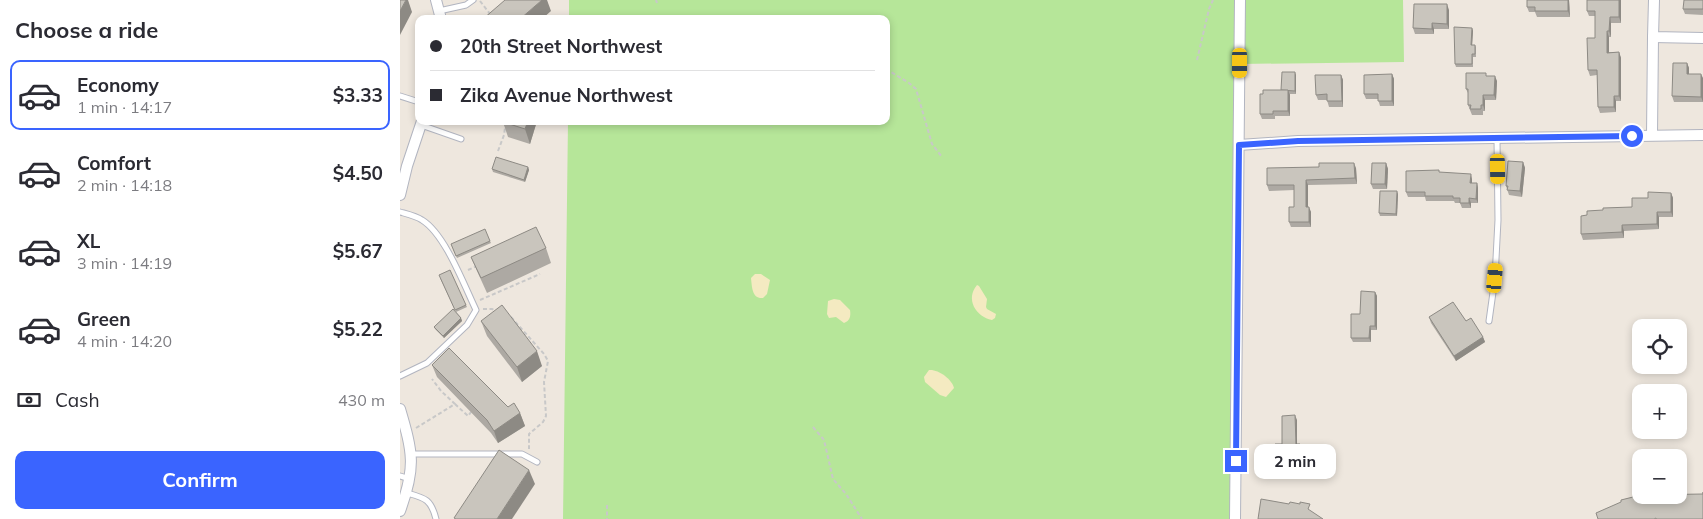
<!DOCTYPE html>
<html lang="en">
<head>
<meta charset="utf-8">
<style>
  body { margin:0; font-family:Mulish,sans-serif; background:#f7f7f7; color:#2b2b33; height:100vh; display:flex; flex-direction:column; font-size:19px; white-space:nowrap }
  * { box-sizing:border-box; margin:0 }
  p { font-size:16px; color:#7c7c81 }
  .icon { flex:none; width:28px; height:28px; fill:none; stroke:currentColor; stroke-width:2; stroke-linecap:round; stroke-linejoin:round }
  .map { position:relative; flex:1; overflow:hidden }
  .drawer { display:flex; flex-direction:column; background:#fff; width:400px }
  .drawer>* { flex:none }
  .guide { position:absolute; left:15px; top:15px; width:475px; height:110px; border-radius:10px; box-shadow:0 2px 8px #0003; display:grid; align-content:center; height:110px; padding:0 15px; background:#fff }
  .tools { position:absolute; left:1232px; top:319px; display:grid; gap:10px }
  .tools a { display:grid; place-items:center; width:55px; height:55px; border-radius:10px; background:#fff; box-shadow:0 2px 8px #0003; font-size:25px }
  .end { position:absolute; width:22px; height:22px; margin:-11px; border:6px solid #3a64ff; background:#fff; box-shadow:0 0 0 2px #fff }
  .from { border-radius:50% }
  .bubble { position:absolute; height:35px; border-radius:10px; background:#fff; box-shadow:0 2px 8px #0003; font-size:16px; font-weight:700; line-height:35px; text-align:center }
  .car { position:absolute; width:15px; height:30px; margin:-15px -8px; border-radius:6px; box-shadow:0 0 4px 1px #0007; background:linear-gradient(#f5c518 24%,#345 0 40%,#f5c518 0 76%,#345 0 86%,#f5c518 0) }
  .guide b { display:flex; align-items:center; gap:18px; height:48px; font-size:19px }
  .guide b+b { border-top:1px solid #e1e1e2 }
  .guide i { width:12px; height:12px; background:#2b2b33 }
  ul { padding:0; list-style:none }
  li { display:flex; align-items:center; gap:15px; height:70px; margin:0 10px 8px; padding:0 5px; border:2px solid transparent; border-radius:10px }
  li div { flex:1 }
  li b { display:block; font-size:19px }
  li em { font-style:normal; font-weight:700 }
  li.selected { border-color:#3a64ff }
  li>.icon { width:45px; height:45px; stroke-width:1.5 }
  h2 { padding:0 15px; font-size:22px; line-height:60px }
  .pay { display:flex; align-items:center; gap:12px; height:55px; padding:0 15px; font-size:19px }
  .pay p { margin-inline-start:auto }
  .action { display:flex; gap:10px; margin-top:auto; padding:10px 15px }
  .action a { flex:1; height:58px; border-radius:10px; background:#3a64ff; color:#fff; font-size:20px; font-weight:700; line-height:58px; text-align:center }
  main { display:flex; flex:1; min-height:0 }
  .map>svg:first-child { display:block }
  .green { fill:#b6e699 }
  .sand { fill:#f4eac1 }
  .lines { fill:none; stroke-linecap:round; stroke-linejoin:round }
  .service-casing { stroke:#b2b5c0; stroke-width:7 }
  .minor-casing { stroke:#b2b5c0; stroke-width:12 }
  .path { stroke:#c8c8c8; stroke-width:2; stroke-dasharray:4 2.5; stroke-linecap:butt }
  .service { stroke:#fff; stroke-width:5 }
  .minor { stroke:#fff; stroke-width:10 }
  .wall { fill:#ada9a3 }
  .shaded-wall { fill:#8d8a84 }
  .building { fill:#c9c5bd; stroke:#8d8a84 }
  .route { stroke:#3a64ff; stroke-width:6 }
</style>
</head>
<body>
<main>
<section class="drawer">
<h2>Choose a ride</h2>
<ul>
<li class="selected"><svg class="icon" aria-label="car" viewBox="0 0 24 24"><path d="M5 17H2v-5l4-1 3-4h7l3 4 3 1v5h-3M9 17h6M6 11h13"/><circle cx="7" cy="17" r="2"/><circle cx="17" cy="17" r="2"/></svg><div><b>Economy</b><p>1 min · 14:17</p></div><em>$3.33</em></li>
<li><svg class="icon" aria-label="car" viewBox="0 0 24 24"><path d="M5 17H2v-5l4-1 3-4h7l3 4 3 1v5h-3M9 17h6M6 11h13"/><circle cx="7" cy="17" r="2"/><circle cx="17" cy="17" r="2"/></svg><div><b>Comfort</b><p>2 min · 14:18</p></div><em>$4.50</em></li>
<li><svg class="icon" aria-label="car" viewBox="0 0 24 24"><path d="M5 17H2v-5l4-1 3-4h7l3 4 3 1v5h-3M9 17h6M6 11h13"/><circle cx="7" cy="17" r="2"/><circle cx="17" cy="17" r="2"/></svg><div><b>XL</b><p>3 min · 14:19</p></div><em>$5.67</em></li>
<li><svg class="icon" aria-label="car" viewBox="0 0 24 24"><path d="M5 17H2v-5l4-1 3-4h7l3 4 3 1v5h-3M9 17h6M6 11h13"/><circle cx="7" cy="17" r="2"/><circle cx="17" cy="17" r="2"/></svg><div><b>Green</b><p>4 min · 14:20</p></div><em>$5.22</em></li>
</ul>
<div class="pay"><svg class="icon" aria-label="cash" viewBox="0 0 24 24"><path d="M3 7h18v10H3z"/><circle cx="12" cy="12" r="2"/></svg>Cash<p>430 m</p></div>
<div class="action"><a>Confirm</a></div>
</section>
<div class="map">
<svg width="1303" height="519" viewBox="0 0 1303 519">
  <rect width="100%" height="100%" fill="#eee7de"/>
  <polygon class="green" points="169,0 1003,0 1004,62 840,64 835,519 163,519 168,121 486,121 486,19 169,19"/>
  <g class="sand">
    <path d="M355 274H361L370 280 367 294 363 298C352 299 352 287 351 278Z"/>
    <path d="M577 285 579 286 587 299 586 307 587 309 596 314 595 318 592 320C576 317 565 299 577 285Z"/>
    <path d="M434 299 440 300 450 310C451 316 450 321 444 323L436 317 429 318 427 314 428 301Z"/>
    <path d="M529 370C538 369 552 379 554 388L546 397 540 395 525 382 524 377Z"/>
  </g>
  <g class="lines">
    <g class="service-casing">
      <g id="service">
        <polyline points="39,11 66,5 73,0"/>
        <polyline points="0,96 19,102"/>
        <polyline points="21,125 61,139"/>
        <path d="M0 212C7 214 16 216 22 220 45 234 64 285 76 310L67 325 27 363 0 376"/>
        <polyline points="1089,321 1095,278 1098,220 1097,139"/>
        <polyline points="11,454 122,454 137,462"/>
        <polyline points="0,476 10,479"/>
        <path d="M7 493C25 498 31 499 36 519"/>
      </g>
    </g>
    <g class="minor-casing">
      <g id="minor">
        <polyline points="36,0 41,19"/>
        <polyline points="1254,0 1253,37 1303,38"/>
        <polyline points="1252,135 1253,37"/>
        <polyline points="839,145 898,141 1303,135"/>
        <polyline points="0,195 7,166 22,121"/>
        <path d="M0 409C13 453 16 467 0 511"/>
        <polyline points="835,519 840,0"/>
      </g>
    </g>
    <g class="path">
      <polyline points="256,0 257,3"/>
      <polyline points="80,1 94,19"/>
      <polyline points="393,19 409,16 422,19"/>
      <polyline points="797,60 809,9 813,0"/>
      <polyline points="486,69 509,83 516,89 532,144 542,157"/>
      <polyline points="370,121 371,128"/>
      <polyline points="98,151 104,135 106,121"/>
      <polyline points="68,270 77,266"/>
      <polyline points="80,300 140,274"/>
      <polyline points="83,309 92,309 97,311"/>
      <polyline points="111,317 144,354 148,361 144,382 146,416 143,422 129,434 129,449"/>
      <polyline points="55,404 68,416 71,412"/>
      <polyline points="413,427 424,440 433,479 446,494 462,519"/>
      <polyline points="16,428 55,404 41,391 32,379"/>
      <polyline points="207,505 207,519"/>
    </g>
    <use href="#service" class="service"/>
    <use href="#minor" class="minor"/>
  </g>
  <g class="wall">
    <polygon points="1127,0 1169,0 1170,17 1137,17 1135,12 1129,12 1127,7"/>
    <polygon points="1221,0 1221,23 1211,23 1211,37 1209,37 1209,52 1219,52 1221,58 1221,101 1216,101 1216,112 1200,113 1198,107 1197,75 1190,76 1188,70 1195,38 1195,16 1189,16 1187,11 1198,1"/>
    <polygon points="1303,0 1303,15 1285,14 1283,9"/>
    <polygon points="1049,10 1049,29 1034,29 1034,34 1015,34 1013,28"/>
    <polygon points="1072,28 1073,31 1072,45 1075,45 1076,47 1076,57 1073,57 1073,67 1056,67 1055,64"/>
    <polygon points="1287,63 1289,68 1289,74 1303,78 1303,102 1274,102 1272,96"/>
    <polygon points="992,74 994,79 994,106 980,106 978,99 966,99 964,94"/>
    <polygon points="896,75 896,94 890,94 890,116 875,116 875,119 862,119 860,114"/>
    <polygon points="941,75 943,80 943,107 929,107 927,100 918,100 916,95"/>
    <polygon points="1087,76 1097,81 1096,100 1085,100 1085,111 1083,111 1083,115 1072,115 1068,105 1068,93 1066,89"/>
    <polygon points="137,121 130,144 108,137 103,122"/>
    <polygon points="1123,162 1125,168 1122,197 1109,195 1106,186"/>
    <polygon points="986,163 988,169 987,189 973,189 971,184"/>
    <polygon points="128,167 129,170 125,182 93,172 92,169"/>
    <polygon points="956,168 957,184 908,185 908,207 911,212 911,227 891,227 889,222 894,207 894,190 869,191 867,185"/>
    <polygon points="1040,172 1072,179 1072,183 1077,183 1078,188 1078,203 1071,203 1071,208 1062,208 1060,203 1055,203 1054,201 1026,201 1025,197 1008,197 1006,192"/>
    <polygon points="1271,193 1273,198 1273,217 1259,217 1259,229 1224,231 1224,238 1183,240 1181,234 1187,215 1232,207 1248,198"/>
    <polygon points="998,194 997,216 980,216 979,213"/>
    <polygon points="90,241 91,243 57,258 51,244"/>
    <polygon points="146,248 151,263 87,293 77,271 71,257"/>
    <polygon points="40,278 66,305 67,307 56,312 61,318 62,321 44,338 35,329 34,327 56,312"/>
    <polygon points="975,292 977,296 977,330 971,330 971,342 953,342 951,338 960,314"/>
    <polygon points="1029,317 1066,321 1083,337 1085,342 1056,361 1031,323"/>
    <polygon points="81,321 142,366 122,382 87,336"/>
    <polygon points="32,365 120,413 125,426 98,443 91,433 37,377"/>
    <polygon points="897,420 897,444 902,448 902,468 877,468 875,463 882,444"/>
    <polygon points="919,460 920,463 921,476 907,477 906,474"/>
  </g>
  <g class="shaded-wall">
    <polygon points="6,0 8,0 12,12 0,35 0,11"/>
    <polygon points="142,0 147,0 151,11 142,19 120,19"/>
    <polygon points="1168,0 1169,0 1170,17 1168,11"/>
    <polygon points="1219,0 1221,0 1221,23 1219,17"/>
    <polygon points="1047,4 1049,10 1049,29 1047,24"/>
    <polygon points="1210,17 1211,23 1211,37 1209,31"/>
    <polygon points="1032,23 1034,29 1034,34 1032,29"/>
    <polygon points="1072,28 1073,31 1072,47 1071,45"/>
    <polygon points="1207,31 1209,37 1209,58 1207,53"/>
    <polygon points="1219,52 1221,58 1221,101 1219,96"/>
    <polygon points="1287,63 1289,68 1289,79 1287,74"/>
    <polygon points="895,72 896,75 896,94 895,91"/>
    <polygon points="992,74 994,79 994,106 992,101"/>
    <polygon points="1301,74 1303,78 1303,102 1301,97"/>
    <polygon points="941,75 943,80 943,107 942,101"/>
    <polygon points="1095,76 1097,81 1096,100 1094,95"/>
    <polygon points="888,90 890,95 890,116 888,111"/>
    <polygon points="1083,95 1085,100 1085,111 1083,105"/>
    <polygon points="1214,96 1216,101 1216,112 1214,107"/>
    <polygon points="128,121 137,121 130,144 125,129"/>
    <polygon points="1123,162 1125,168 1122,197 1120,191"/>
    <polygon points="954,163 956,168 957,184 955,178"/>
    <polygon points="986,163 988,169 987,189 985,184"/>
    <polygon points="128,167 129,170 125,182 124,180"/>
    <polygon points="1071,174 1072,179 1072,188 1070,183"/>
    <polygon points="906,180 908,185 908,212 906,207"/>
    <polygon points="1077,183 1078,188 1078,203 1076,199"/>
    <polygon points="997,191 998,194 997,216 996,214"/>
    <polygon points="1271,193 1273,198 1273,217 1271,212"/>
    <polygon points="1069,198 1071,203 1071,208 1069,203"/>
    <polygon points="909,207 911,212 911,227 909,222"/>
    <polygon points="1257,212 1259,217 1259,229 1257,224"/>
    <polygon points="1222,225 1224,231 1224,238 1222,232"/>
    <polygon points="975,292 977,296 977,330 975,326"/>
    <polygon points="61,318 62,321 44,338 43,336"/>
    <polygon points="970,326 971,330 971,342 969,338"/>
    <polygon points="1083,337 1085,342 1056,361 1054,356"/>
    <polygon points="137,351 142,366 122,382 117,367"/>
    <polygon points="120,413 125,426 98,443 94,431"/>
    <polygon points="895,415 897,420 897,448 896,444"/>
    <polygon points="900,444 902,448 902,468 900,463"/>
    <polygon points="129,470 135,484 112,519 97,519"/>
  </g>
  <g class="building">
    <polygon points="0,0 6,0 0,11"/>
    <polygon points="105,0 142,0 120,19 83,19"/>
    <polygon points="1127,0 1168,0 1168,11 1135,11 1135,7 1127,7"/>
    <polygon points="1187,0 1219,0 1219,17 1210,17 1209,31 1207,31 1207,53 1219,52 1219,96 1214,96 1214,107 1198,107 1197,70 1188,70 1187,38 1195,38 1195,11 1187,11"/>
    <polygon points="1284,0 1303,0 1303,9 1283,9"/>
    <polygon points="1014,4 1047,4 1047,24 1032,23 1032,29 1013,28"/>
    <polygon points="1054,27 1072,28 1071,45 1075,45 1075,54 1072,54 1072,64 1055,64"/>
    <polygon points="1273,63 1287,63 1287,74 1301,74 1301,97 1272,96"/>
    <polygon points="882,72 895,72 895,91 881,90"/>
    <polygon points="1066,73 1086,73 1086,76 1095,76 1094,95 1083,95 1083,105 1081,105 1081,109 1070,109 1071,105 1068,105 1068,89 1066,89"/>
    <polygon points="992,74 992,101 978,101 978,94 964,94 964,75"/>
    <polygon points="915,75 941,75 942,101 927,101 927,94 916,95"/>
    <polygon points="863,90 888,90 888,111 873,111 873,114 860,114 860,94 863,94"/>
    <polygon points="103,121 128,121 125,129 103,122"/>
    <polygon points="96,157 128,167 124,180 92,169"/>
    <polygon points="1108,161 1123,162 1120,191 1107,190 1108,186 1106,186"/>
    <polygon points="919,163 954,163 955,178 906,180 906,207 909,207 909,222 889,222 889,207 894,207 894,185 867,185 867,168 919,167"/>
    <polygon points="972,163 986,163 985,184 971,184"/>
    <polygon points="1039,170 1039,172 1071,174 1070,183 1077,183 1076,199 1069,198 1069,203 1060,203 1060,198 1053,198 1053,196 1025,196 1025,192 1006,192 1006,171"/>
    <polygon points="980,191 997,191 996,214 979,213"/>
    <polygon points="1248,192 1271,193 1271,212 1257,212 1257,224 1222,225 1222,232 1181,234 1181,216 1187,215 1187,211 1203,210 1203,208 1232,207 1232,198 1248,198"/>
    <polygon points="136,227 146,248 81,278 71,257"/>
    <polygon points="85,229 90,241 56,256 51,244"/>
    <polygon points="50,270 66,305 55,310 39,275"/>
    <polygon points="961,291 975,292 975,326 970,326 969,338 951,338 951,314 960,314"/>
    <polygon points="1053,302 1066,321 1071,318 1083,337 1054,356 1029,317"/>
    <polygon points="102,305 137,351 117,367 81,321"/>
    <polygon points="53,309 61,318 43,336 34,327"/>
    <polygon points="49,348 108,407 114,403 120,413 94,431 87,420 32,365"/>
    <polygon points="895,415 896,444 900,444 900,463 875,463 875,444 882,444 882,416"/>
    <polygon points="99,450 129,470 97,519 56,519 54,518"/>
    <polygon points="906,460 919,460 920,473 906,474"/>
    <polygon points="1303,492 1303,519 1256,519 1256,518 1254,519 1198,519 1196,513 1221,502 1221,500 1241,495 1303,494"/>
    <polygon points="861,499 889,504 890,502 900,504 900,502 910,504 908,509 923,519 858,519"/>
  </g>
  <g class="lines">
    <polyline class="route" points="836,461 839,145 898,141 1232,136"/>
  </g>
</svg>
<div class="tools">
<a><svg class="icon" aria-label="locate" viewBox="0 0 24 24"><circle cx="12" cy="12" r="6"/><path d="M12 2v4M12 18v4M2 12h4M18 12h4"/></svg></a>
<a>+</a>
<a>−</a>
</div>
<i class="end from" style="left:1232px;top:136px"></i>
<i class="end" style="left:836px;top:461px"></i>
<div class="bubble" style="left:854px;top:444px;width:82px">2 min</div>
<i class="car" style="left:840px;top:63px;rotate:180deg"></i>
<i class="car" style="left:1098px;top:169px;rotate:179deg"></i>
<i class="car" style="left:1095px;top:278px;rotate:5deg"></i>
<div class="guide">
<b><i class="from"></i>20th Street Northwest</b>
<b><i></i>Zika Avenue Northwest</b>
</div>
</div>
</main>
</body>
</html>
